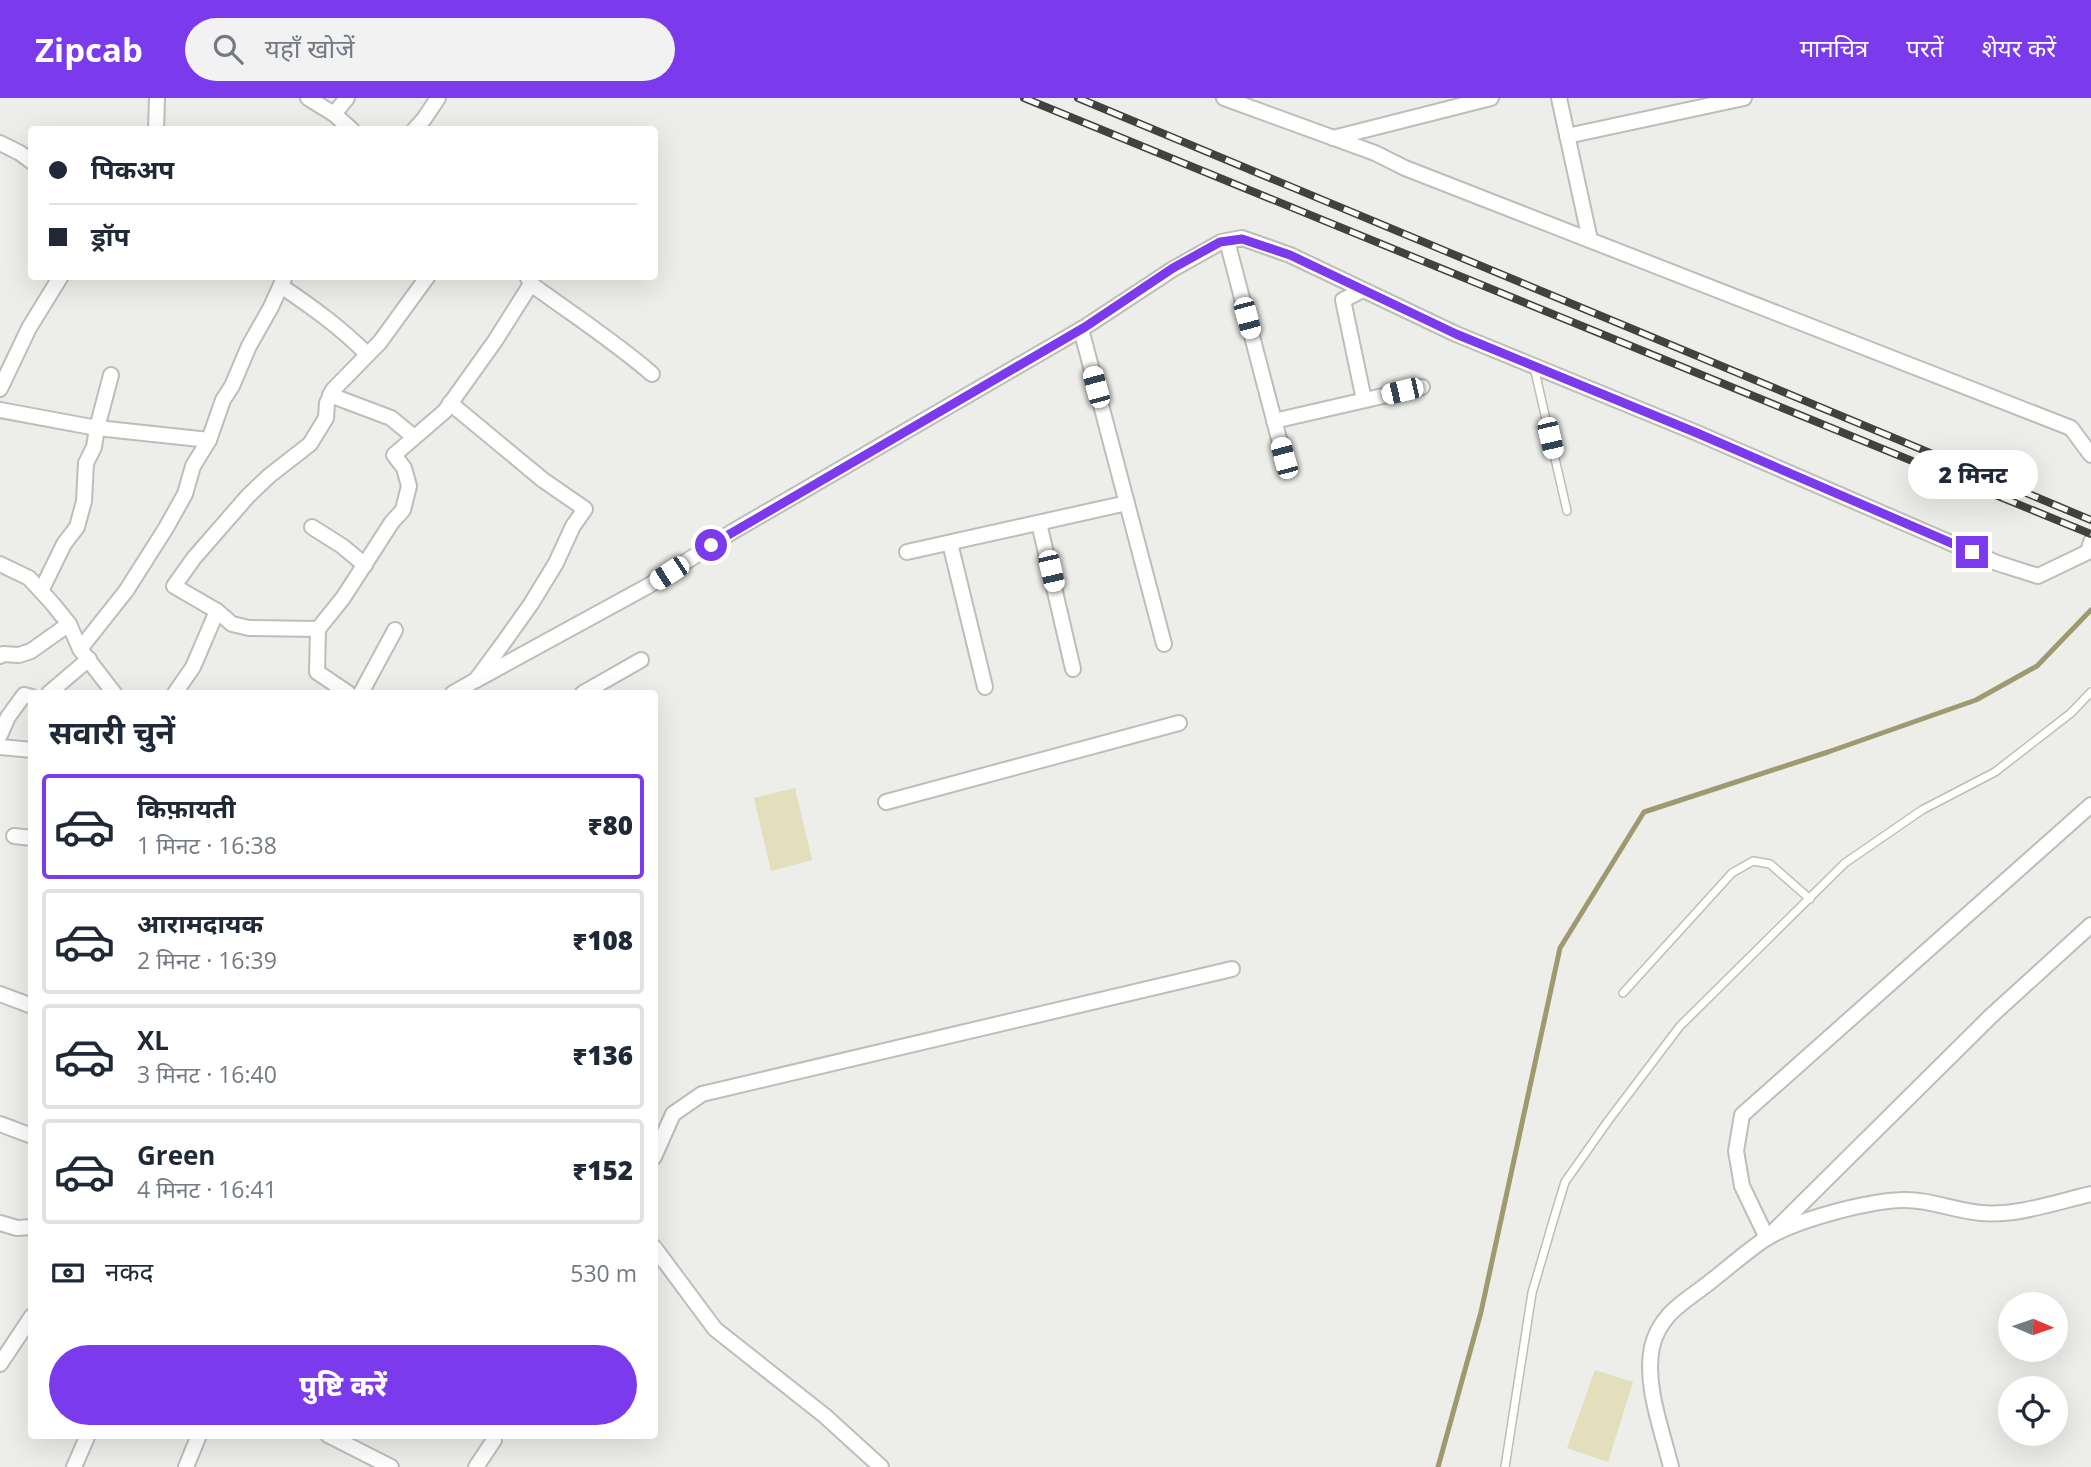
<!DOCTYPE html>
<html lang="hi">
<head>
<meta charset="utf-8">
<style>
  body { margin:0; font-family:"Open Sans","Noto Sans Devanagari",sans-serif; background:#f2f2f3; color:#1f2937; height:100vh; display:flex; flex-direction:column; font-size:26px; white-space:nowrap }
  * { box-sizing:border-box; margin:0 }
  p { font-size:23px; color:#747a83 }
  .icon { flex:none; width:38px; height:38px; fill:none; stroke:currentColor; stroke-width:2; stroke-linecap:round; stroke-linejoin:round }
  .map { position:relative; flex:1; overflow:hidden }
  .drawer { position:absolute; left:28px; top:592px; width:630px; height:749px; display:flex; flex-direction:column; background:#fff; border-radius:7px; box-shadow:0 7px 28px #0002 }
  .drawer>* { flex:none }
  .guide { position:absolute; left:28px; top:28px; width:630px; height:154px; border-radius:7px; box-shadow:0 7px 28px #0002; display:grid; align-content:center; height:154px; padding:0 21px; background:#fff }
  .needle { width:46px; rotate:92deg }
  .tools { position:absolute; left:1998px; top:1194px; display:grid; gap:14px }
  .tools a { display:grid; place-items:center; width:70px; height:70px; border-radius:50%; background:#fff; box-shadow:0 7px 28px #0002; font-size:35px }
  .end { position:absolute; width:32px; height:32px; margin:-16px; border:9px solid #7c3aed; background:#fff; box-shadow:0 0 0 4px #fff }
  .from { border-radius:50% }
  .bubble { position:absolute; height:49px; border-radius:24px; background:#fff; box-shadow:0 7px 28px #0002; font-size:23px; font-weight:800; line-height:49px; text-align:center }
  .car { position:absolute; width:21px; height:42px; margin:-21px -10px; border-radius:9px; box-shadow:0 0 5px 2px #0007; background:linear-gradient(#fff 24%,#345 0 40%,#fff 0 76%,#345 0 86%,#fff 0) }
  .guide b { display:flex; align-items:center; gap:24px; height:66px; font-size:26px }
  .guide b+b { border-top:2px solid #e0e1e3 }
  .guide i { width:18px; height:18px; background:#1f2937 }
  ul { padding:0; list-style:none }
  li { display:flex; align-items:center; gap:21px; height:105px; margin:0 14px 10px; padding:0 7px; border:4px solid #e0e1e3; border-radius:7px }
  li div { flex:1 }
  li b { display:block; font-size:26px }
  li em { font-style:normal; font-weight:800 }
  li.current { border-color:#7c3aed }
  li>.icon { width:63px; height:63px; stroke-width:1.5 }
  h2 { padding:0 21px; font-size:32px; line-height:84px }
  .pay { display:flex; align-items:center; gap:18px; height:77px; padding:0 21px; font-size:26px }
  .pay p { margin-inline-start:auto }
  .button { display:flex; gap:14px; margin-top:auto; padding:14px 21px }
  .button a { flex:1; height:80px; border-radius:42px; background:#7c3aed; color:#fff; font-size:28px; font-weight:800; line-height:80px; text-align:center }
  header { display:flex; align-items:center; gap:42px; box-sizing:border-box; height:98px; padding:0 35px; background:#7c3aed; color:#fff }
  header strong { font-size:33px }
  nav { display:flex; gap:38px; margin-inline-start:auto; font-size:24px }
  .search { width:490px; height:63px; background:#f2f2f3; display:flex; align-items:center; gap:18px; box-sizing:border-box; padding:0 24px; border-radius:38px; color:#747a83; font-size:26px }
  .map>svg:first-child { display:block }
  .green { fill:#e3debc }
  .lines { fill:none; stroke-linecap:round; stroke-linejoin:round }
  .stream { stroke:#9f996f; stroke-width:5 }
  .service-casing { stroke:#bdbdb9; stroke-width:10 }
  .minor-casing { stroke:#bdbdb9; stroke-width:18 }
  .service { stroke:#fff; stroke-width:7 }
  .minor { stroke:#fff; stroke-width:14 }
  .rail-casing { stroke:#41413f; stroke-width:8 }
  .rail { stroke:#fbfaf7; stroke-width:5; stroke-dasharray:16; stroke-linecap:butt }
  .route { stroke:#7c3aed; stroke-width:9 }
</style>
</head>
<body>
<header>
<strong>Zipcab</strong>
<div class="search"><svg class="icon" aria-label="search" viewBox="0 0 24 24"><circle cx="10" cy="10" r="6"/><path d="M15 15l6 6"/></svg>यहाँ खोजें</div>
<nav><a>मानचित्र</a><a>परतें</a><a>शेयर करें</a></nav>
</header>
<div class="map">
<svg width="2091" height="1369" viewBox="0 0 2091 1369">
  <rect width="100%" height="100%" fill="#edede9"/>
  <g class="green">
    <polygon points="795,690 812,762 771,773 754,700"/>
    <polygon points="1595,1272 1633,1284 1608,1364 1567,1350"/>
  </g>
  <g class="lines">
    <polyline class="stream" points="1438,1369 1481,1214 1560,850 1644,714 1828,654 1976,602 2037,568 2091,512"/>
    <g class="service-casing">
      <g id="service">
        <polyline points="1534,269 1567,413"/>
        <polyline points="1623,895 1732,775 1753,763 1770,766 1810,801"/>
        <polyline points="1505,1369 1532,1195 1554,1120 1565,1084 1608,1023 1680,928 1845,765 1922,712 1995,674 2071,615 2091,594"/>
      </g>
    </g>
    <g class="minor-casing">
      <g id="minor">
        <polyline points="308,0 334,16 352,32"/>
        <polyline points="1224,0 1375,55 1405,70 2071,330 2091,357"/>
        <polyline points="1559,0 1590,142"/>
        <polyline points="334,16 347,0"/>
        <polyline points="156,32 157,0"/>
        <polyline points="414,32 424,21 438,0"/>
        <polyline points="1567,38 1744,0"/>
        <polyline points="1333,40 1491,0"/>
        <polyline points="0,45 20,55 32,64"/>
        <polyline points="1227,143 1284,360"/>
        <polyline points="428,178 380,244 333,292 327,305 326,320 310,346 269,378 248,398 194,460 174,488 217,513 232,526 249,530 318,531 343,500 392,424 403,412 409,388 404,370 394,357 445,313 495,243 531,186 527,178"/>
        <path d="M531 186C572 216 614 243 652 276"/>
        <path d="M281 188C312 209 340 229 367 256"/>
        <polyline points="1363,192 1343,202 1364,302"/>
        <polyline points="1081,231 1164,546"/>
        <polyline points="0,291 29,230 61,178"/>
        <polyline points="330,297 391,320 414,339"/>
        <polyline points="450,305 543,382 585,411 573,428 556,465 531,506 504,544 476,582 453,595"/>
        <polyline points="0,312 97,330 209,342"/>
        <polyline points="1274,323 1422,289"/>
        <polyline points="1039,425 1073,571"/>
        <polyline points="312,429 342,448 365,467"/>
        <polyline points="950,445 985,589"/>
        <polyline points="907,454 1127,405"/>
        <polyline points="0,466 29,480 52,505 69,526 80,551 114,595"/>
        <polyline points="41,493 64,446 77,429 84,403 86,365 94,349 97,330 111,277"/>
        <polyline points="318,531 317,574 348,595"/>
        <polyline points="80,551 126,493 166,430 185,396 193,368 209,342 223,302 232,288 249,248 271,209 285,178"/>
        <polyline points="0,558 3,556 19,557 31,553 69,526"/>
        <polyline points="476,582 648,488 732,434 1085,229 1173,171 1221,144 1242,140 1290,157 1456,236 1697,335 1997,465 2038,478 2088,454 2091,444"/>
        <polyline points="49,595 89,561"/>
        <polyline points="175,595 193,569 217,513"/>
        <polyline points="361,595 395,532"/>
        <polyline points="583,595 641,562"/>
        <polyline points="0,637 8,619 24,597 32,599"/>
        <polyline points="0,649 32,652"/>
        <polyline points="886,704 1179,625"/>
        <polyline points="2091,707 1742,1017 1736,1053 1742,1088 1767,1140 1991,918 2091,827"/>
        <polyline points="14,738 32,740"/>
        <polyline points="0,896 32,908"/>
        <polyline points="0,1026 32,1038"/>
        <polyline points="654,1059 673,1016 702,996 1232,871"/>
        <polyline points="0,1125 17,1130 32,1129"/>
        <polyline points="654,1149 715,1231 825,1318 881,1369"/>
        <polyline points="0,1266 32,1218"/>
        <polyline points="328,1337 391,1369"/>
        <polyline points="74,1369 88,1337"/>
        <polyline points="186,1369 199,1337"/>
        <polyline points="476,1369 494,1342 494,1337"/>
        <path d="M1671 1369C1662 1332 1644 1286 1652 1249 1660 1215 1686 1203 1710 1184 1729 1169 1746 1154 1765 1141 1795 1122 1867 1103 1903 1102 1929 1101 1955 1113 1981 1115 2018 1118 2056 1104 2091 1096"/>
      </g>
    </g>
    <use href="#service" class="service"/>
    <use href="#minor" class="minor"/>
    <g class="rail-casing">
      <g id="rail">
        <polyline points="1024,0 2091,436"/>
        <polyline points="1078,0 2091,422"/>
      </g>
    </g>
    <use href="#rail" class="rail"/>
  </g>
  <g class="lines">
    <polyline class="route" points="711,447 1085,229 1173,170 1220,144 1242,141 1290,157 1456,236 1697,335 1972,454"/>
  </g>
</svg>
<div class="tools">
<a><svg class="needle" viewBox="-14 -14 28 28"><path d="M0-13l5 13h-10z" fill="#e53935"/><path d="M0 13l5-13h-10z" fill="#747a83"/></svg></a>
<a><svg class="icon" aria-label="locate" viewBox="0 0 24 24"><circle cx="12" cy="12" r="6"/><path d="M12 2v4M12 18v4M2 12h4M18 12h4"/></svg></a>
</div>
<i class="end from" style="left:711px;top:447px"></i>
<i class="end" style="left:1972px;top:454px"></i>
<div class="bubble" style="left:1908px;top:352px;width:130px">2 मिनट</div>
<i class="car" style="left:1247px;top:220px;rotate:165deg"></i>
<i class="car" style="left:1096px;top:289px;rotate:345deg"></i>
<i class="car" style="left:1402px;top:293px;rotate:257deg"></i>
<i class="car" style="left:1550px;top:340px;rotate:167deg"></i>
<i class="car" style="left:1284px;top:360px;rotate:345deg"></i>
<i class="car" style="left:1051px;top:473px;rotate:167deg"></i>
<i class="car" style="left:669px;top:475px;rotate:237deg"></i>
<div class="guide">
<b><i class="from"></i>पिकअप</b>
<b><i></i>ड्रॉप</b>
</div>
<section class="drawer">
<h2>सवारी चुनें</h2>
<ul>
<li class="current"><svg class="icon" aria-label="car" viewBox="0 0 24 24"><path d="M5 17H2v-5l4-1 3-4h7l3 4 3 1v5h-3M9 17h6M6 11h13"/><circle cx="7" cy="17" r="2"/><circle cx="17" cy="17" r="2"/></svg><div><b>किफ़ायती</b><p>1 मिनट · 16:38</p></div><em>₹80</em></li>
<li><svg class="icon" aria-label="car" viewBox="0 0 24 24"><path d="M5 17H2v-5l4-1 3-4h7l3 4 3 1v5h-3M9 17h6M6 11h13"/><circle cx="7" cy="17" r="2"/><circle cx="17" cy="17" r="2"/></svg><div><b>आरामदायक</b><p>2 मिनट · 16:39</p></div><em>₹108</em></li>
<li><svg class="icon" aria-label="car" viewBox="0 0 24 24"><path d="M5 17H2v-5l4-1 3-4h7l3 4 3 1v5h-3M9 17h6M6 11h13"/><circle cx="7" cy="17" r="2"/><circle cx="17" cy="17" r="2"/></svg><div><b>XL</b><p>3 मिनट · 16:40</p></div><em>₹136</em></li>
<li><svg class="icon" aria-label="car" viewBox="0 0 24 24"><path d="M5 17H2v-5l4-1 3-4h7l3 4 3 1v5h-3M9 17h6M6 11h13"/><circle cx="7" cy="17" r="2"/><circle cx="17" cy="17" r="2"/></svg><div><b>Green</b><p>4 मिनट · 16:41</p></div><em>₹152</em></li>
</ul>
<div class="pay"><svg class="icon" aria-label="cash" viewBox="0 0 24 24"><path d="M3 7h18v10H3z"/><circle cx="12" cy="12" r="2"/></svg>नकद<p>530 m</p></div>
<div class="button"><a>पुष्टि करें</a></div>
</section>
</div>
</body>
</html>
